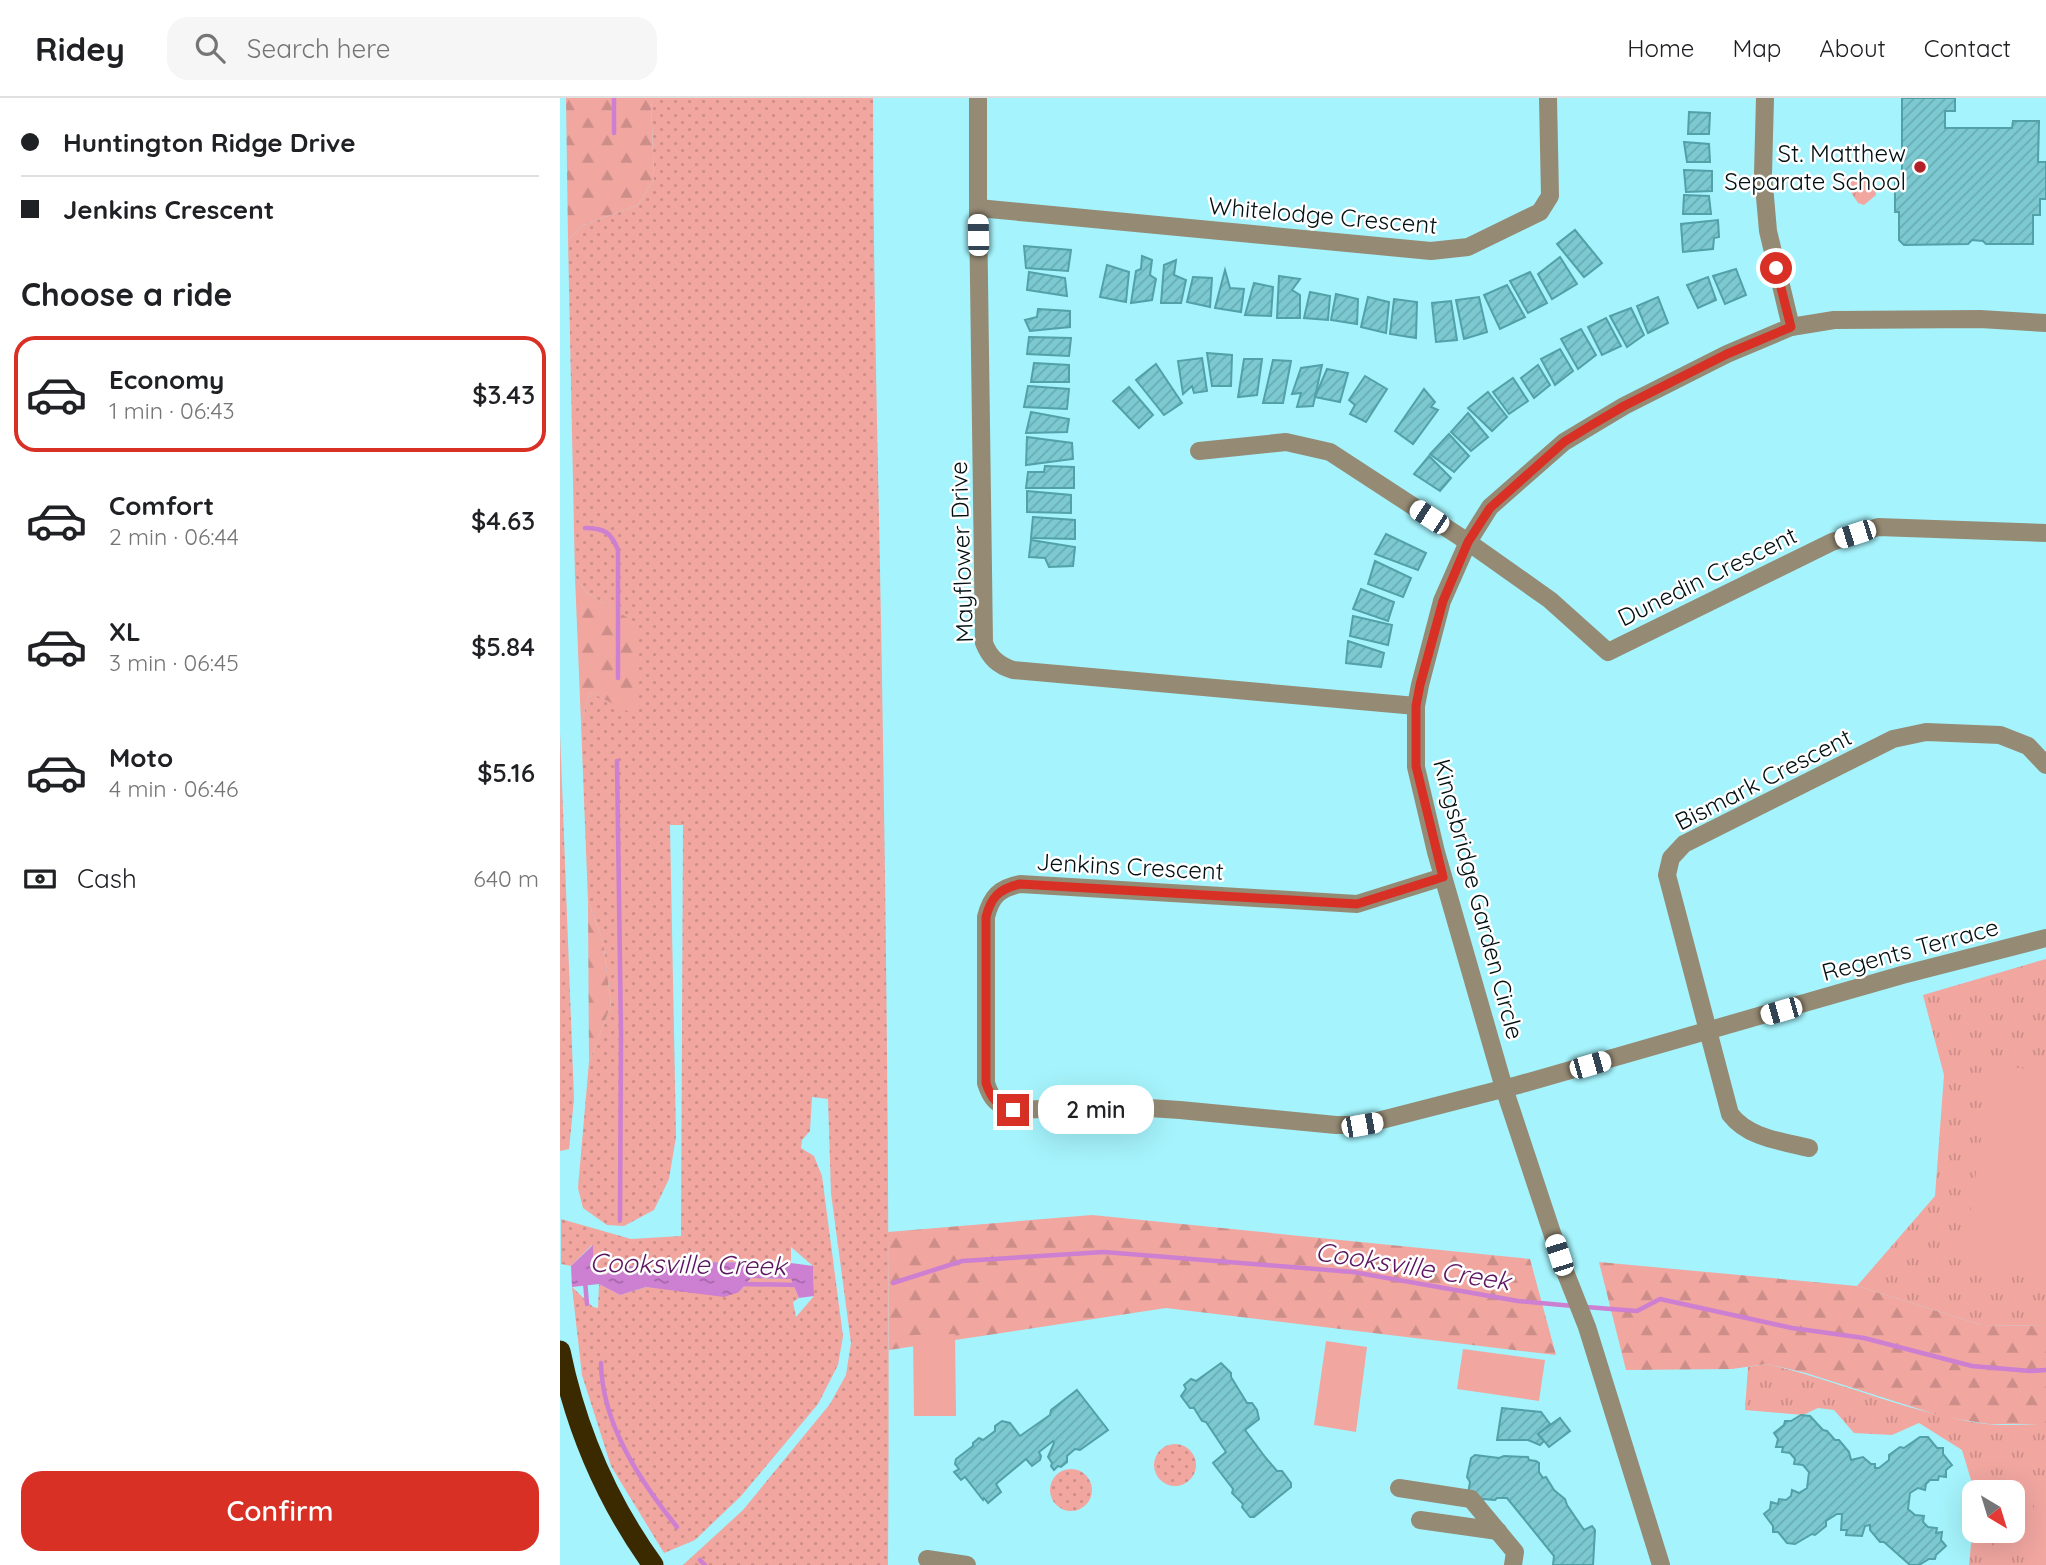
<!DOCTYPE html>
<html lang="en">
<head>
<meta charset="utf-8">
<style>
  body { margin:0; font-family:Quicksand,sans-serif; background:#f6f6f6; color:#202124; height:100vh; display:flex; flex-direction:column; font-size:26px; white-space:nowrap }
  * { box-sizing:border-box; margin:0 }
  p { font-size:23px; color:#757577 }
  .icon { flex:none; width:38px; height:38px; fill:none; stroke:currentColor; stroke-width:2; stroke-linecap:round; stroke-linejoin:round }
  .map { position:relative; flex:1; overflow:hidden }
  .side { display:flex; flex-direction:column; background:#fff; width:560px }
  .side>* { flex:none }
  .top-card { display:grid; align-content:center; height:154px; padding:0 21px; background:#fff }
  .needle { width:46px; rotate:142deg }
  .fabs { position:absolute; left:1402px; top:1382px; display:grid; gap:14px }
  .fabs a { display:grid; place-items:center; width:63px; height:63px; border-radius:14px; background:#fff; box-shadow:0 7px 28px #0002; font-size:35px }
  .end { position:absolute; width:32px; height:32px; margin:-16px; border:9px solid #d93025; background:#fff; box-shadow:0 0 0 4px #fff }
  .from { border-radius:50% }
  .bubble { position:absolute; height:49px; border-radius:21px; background:#fff; box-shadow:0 7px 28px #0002; font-size:23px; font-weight:600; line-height:49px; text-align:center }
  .car { position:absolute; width:21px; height:42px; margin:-21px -10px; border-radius:9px; box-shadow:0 0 5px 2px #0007; background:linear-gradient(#fff 24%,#345 0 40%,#fff 0 76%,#345 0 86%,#fff 0) }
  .top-card b { display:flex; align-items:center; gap:24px; height:66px; font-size:26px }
  .top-card b+b { border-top:2px solid #e0e0e0 }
  .top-card i { width:18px; height:18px; background:#202124 }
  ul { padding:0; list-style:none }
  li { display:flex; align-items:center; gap:21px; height:116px; margin:0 14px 10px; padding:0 7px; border:4px solid transparent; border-radius:21px }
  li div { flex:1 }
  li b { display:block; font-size:26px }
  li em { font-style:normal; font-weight:600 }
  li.active { border-color:#d93025 }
  li>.icon { width:63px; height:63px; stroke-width:1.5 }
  h2 { padding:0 21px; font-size:32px; line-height:84px }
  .pay { display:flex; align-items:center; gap:18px; height:77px; padding:0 21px; font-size:26px }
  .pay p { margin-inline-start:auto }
  .action { display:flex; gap:14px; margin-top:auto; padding:14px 21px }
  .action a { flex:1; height:80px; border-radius:21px; background:#d93025; color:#fff; font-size:28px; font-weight:600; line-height:80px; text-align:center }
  header { display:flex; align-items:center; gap:42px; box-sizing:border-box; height:98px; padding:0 35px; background:#fff; border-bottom:2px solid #e0e0e0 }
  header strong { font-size:33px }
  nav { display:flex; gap:38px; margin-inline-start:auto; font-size:24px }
  .search { width:490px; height:63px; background:#f6f6f6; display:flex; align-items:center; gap:18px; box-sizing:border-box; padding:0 24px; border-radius:21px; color:#757577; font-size:26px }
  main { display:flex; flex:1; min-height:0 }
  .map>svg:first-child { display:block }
  .grass { fill:url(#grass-dots) }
  .forest { fill:url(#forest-firs) }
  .park { fill:url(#park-tufts) }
  .pitch { fill:#f1a6a0 }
  .water { fill:url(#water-ripples) }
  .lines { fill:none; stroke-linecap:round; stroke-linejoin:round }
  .stream { stroke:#cd7fd1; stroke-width:4.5 }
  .building { fill:url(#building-hatch); stroke:#52a0a8; stroke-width:2 }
  .minor { stroke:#958a74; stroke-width:18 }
  .highway { stroke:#3b2a00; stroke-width:21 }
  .route { stroke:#d93025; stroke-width:9 }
  .poi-dot { fill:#b22127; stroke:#fff; stroke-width:2.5 }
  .labels { text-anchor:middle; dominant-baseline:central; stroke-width:5; stroke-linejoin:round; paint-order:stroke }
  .poi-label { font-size:24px; fill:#001013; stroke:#fff; text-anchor:end }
  .street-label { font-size:24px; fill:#001013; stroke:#fff }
  .water-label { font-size:26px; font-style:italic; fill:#5c1661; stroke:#fff }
</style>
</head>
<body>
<header>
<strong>Ridey</strong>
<div class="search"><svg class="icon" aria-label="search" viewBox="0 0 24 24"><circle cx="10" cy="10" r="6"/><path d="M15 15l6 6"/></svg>Search here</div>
<nav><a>Home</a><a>Map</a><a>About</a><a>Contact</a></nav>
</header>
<main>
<section class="side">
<div class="top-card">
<b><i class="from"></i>Huntington Ridge Drive</b>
<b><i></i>Jenkins Crescent</b>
</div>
<h2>Choose a ride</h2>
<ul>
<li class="active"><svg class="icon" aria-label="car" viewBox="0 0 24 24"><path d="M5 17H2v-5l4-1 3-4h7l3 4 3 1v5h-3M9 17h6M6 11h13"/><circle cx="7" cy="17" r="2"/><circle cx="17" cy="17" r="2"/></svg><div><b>Economy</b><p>1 min · 06:43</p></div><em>$3.43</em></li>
<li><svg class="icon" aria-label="car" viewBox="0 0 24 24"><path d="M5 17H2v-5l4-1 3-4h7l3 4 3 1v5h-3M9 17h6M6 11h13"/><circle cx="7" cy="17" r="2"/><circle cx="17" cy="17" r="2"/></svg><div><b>Comfort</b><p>2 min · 06:44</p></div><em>$4.63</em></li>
<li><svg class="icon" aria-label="car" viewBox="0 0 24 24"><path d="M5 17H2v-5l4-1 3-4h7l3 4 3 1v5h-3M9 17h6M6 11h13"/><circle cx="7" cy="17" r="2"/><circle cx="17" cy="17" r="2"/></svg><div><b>XL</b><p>3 min · 06:45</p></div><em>$5.84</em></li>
<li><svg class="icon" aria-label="car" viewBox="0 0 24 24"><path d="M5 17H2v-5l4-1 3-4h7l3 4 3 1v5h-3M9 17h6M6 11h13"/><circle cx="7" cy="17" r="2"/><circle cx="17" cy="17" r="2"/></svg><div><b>Moto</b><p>4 min · 06:46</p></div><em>$5.16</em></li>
</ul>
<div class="pay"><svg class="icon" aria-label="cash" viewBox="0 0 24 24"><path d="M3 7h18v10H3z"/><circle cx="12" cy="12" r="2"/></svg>Cash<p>640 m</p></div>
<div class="action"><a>Confirm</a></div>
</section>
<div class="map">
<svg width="1486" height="1467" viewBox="0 0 1486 1467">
  <defs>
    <pattern id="grass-dots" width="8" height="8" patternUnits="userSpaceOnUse" patternTransform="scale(1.75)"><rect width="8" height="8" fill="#f1a6a0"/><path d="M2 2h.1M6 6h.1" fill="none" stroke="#cd8e89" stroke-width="1.8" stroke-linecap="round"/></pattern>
    <pattern id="forest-firs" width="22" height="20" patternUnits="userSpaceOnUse" patternTransform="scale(1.75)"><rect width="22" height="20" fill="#f1a6a0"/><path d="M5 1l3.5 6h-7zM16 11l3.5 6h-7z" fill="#cd8e89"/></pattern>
    <pattern id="park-tufts" width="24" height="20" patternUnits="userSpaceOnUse" patternTransform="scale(1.75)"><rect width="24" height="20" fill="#f1a6a0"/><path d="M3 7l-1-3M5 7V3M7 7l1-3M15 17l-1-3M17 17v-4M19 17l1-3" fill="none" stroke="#cd8e89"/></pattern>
    <pattern id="water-ripples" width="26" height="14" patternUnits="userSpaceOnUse" patternTransform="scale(1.75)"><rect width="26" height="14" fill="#cd7fd1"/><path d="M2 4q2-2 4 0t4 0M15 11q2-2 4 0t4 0" fill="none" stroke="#a467a8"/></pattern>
    <pattern id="building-hatch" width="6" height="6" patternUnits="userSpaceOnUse" patternTransform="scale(1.75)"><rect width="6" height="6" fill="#7cc9d2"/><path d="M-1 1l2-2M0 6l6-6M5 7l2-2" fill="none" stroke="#69acb3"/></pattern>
  </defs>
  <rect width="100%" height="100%" fill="#a5f3fc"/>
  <g class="grass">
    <path d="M91 0H313C313 194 319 388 322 582 327 877 330 1172 328 1467H123L183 1412 270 1306 286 1277 291 1245 271 1095 268 1001 252 999 250 1033 242 1042 241 1050 254 1058 262 1078 283 1238 278 1267 258 1306 181 1398 135 1442 104 1455 51 1368 22 1277 12 1189 33 1209 38 1210 39 1186 60 1197 86 1189 179 1194 191 1180 231 1181 239 1200 233 1204 236 1219 254 1198 253 1168 231 1149V1165L142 1164 88 1172 63 1166 45 1177 33 1171 32 1147 11 1168 1 1166V1121L71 1141 121 1138 123 727H110L116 1039 109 1081 94 1112 64 1128 47 1127 23 1110 18 1090 29 964 51 907 43 843 28 803 21 625 30 594 75 616 72 523 27 495 15 479 8 142 21 128 78 107 94 81Z"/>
    <polygon points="0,634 14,1001 9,1051 0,1053"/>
    <circle cx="615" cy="1367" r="21"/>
    <circle cx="511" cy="1392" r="21"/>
  </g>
  <g class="forest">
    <polygon points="6,0 91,0 94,81 78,107 21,128 8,142"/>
    <polygon points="15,479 27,495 73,523 79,544 75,617 30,594 21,625"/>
    <polygon points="28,803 43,843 51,907 29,964"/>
    <polygon points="532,1117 970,1161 996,1257 606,1210 329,1252 328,1134"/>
    <polygon points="1039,1164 1297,1188 1422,1227 1486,1228 1486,1326 1429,1326 1384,1319 1246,1275 1207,1266 1172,1271 1066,1272"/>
  </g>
  <g class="park">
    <polygon points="1309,78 1314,85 1316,97 1304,107 1298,105 1281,79"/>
    <polygon points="1486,861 1486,1228 1422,1227 1297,1188 1375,1098 1384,977 1363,897"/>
    <path d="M1207 1266C1280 1283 1351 1316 1426 1326 1446 1328 1467 1326 1486 1326V1467H1409L1414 1417V1433H1452V1395H1415L1402 1352 1359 1325 1332 1337 1294 1335 1274 1312 1258 1310 1243 1317 1185 1312 1188 1269Z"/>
  </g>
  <g class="pitch">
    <polygon points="1432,966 1486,974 1486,1181 1402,1169"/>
    <polygon points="395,1236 396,1318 354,1318 353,1237"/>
    <polygon points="766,1243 807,1249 796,1334 754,1327"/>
    <polygon points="903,1251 985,1262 979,1303 897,1291"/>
    <polygon points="1453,1397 1466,1398 1460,1454 1435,1452 1436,1433 1452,1433"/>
    <polygon points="1475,1400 1486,1401 1486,1458 1469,1456"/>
  </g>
  <polygon class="water" points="33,1147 33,1171 45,1177 63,1166 88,1172 142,1164 231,1165 253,1168 254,1198 239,1200 231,1181 191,1180 179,1194 164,1199 86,1189 60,1197 39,1186 12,1189 11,1168"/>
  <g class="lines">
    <g class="stream">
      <polyline points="54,0 54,35"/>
      <path d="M25 430C44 430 51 434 58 452V580"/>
      <polyline points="57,663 61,936 60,1122"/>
      <polyline points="25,1183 27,1206"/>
      <polyline points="333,1185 402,1163 544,1154 793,1174 958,1203 1013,1208"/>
      <polyline points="182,1186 240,1187"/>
      <polyline points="1026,1209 1077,1213 1100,1201 1232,1230 1304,1240 1412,1268 1470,1273 1486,1272"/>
      <path d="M41 1265C42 1326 80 1383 117 1429"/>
      <polyline points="140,1462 145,1467"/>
    </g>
  </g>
  <g class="building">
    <polygon points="1342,0 1395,0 1395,13 1385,13 1385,30 1452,30 1453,23 1479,23 1478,64 1486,64 1486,101 1480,101 1480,117 1473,117 1473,146 1426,146 1423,143 1412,142 1408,146 1344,147 1339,142 1339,114 1335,114 1335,81 1341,80 1342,74"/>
    <polygon points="1129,14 1150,15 1149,36 1128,36"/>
    <polygon points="1124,44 1149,46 1150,64 1127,64"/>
    <polygon points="1124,72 1152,73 1152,93 1126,94"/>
    <polygon points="1124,97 1149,98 1151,116 1123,116"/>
    <polygon points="1158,122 1159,139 1154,140 1153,151 1123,154 1121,126"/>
    <polygon points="1015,132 1042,165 1024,179 997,146"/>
    <polygon points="464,148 511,152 508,173 466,170"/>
    <polygon points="582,158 592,162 590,177 596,181 592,202 571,205 576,173 581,171"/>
    <polygon points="1000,159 1017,186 992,201 978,176"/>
    <polygon points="616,162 614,177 626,182 621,205 601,205 604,167"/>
    <polygon points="547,167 569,174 566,204 540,199"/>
    <polygon points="1176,171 1186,197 1165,206 1153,178"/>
    <polygon points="665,172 670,190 684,191 681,214 655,210"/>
    <polygon points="469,174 505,180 507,198 467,192"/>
    <polygon points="970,174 987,205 968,215 950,183"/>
    <polygon points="719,178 740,181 732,192 740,197 740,220 717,220"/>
    <polygon points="633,179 652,180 650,209 627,204"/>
    <polygon points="1148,179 1156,202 1138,210 1127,187"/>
    <polygon points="694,185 713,189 711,218 685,217"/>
    <polygon points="947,187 965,219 940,231 924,197"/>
    <polygon points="750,194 770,198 768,222 744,220"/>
    <polygon points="776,196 798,201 797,226 771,222"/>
    <polygon points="808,199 829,204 826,235 801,229"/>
    <polygon points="919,199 927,234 904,241 896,202"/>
    <polygon points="1098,199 1108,225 1088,235 1077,208"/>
    <polygon points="834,201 857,204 856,240 830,236"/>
    <polygon points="891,203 897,242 876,244 872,205"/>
    <polygon points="1071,210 1084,237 1067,249 1050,218"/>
    <polygon points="478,211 510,213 510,229 470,233 465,222 477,219"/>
    <polygon points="1046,220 1061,248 1042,257 1028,229"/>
    <polygon points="1021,231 1036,257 1018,271 1001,241"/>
    <polygon points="469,239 511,240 509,258 467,256"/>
    <polygon points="1000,251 1013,273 995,287 981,261"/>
    <polygon points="647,255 672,257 671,288 652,288"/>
    <polygon points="642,260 647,293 634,295 632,288 623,296 618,263"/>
    <polygon points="684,261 702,261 697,297 678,299"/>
    <polygon points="713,262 731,263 723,305 703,305"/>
    <polygon points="474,265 509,267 509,284 471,284"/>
    <polygon points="596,266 622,305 604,317 576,282"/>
    <polygon points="762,267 753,308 737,309 741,295 732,296 741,270"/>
    <polygon points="978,267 990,287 974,300 961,280"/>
    <polygon points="767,271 788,275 780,304 755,299"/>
    <polygon points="805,278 827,291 806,324 790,316 795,307 789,302"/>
    <polygon points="953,280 968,303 949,316 933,294"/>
    <polygon points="468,288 509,291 507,311 464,309"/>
    <polygon points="569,289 593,317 579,330 553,303"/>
    <polygon points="864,291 875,304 871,309 878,312 853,346 835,333"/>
    <polygon points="928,294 947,319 932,333 908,310"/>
    <polygon points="471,314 509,321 507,334 466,335"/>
    <polygon points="908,315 928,339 911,353 891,334"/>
    <polygon points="889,336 909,358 894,374 870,356"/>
    <polygon points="467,339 512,345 513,361 466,367"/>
    <polygon points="869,358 891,380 880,393 854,376"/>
    <polygon points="485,368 514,369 514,390 466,390 468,374 484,374"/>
    <polygon points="467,393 511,397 511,415 467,414"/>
    <polygon points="473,419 515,422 515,441 471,440"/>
    <polygon points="826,436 866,455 858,472 815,456"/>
    <polygon points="471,442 515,449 513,468 489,469 485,460 469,459"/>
    <polygon points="815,463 851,480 843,499 808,486"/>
    <polygon points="801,491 834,504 828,523 793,511"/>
    <polygon points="793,518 832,527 828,547 790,538"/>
    <polygon points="788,543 824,555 821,569 786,565"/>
    <polygon points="661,1265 671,1275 671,1279 687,1305 692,1305 697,1312 699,1321 685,1332 705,1359 717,1373 722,1373 731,1385 731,1389 694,1419 690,1419 682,1409 683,1406 672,1395 673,1391 653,1365 666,1354 646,1324 642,1323 634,1310 630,1310 621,1298 626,1291 624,1287 631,1281 636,1283"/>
    <polygon points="517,1292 548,1332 520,1352 515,1351 507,1358 507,1364 501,1369 498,1368 494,1372 491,1368 492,1365 488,1359 494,1345 493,1343 479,1354 481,1358 480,1362 472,1368 466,1361 436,1386 441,1394 428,1405 424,1400 423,1402 405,1379 401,1382 394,1374 399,1371 395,1366 396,1361 413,1348 413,1345 419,1340 423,1342 435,1333 435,1328 442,1323 450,1325 460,1338 490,1317 491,1312"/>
    <polygon points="942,1310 981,1314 990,1326 978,1336 984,1343 980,1347 968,1342 937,1342"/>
    <polygon points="1241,1317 1250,1318 1263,1332 1267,1333 1275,1342 1279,1342 1289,1354 1291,1362 1303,1359 1311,1366 1315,1366 1315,1370 1319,1370 1329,1362 1329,1357 1340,1349 1344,1350 1360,1339 1368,1339 1377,1350 1383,1350 1383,1356 1392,1367 1386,1372 1386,1379 1379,1378 1378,1382 1370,1382 1366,1386 1365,1392 1358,1390 1350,1395 1348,1411 1355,1417 1364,1418 1363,1424 1368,1429 1377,1430 1376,1435 1382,1434 1381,1442 1386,1448 1376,1457 1375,1461 1369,1461 1359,1467 1350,1467 1324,1444 1320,1444 1310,1432 1310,1427 1305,1428 1302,1438 1286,1437 1287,1432 1281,1432 1282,1416 1277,1416 1266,1423 1266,1428 1255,1437 1252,1436 1235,1446 1227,1445 1218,1434 1213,1434 1213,1428 1204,1416 1210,1411 1211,1404 1218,1406 1219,1401 1226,1402 1231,1398 1232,1392 1239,1395 1247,1390 1249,1374 1243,1367 1234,1366 1235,1361 1230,1355 1222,1354 1223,1349 1216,1349 1218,1341 1214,1335 1224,1327 1225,1323 1231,1323"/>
    <polygon points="1000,1320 1010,1333 989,1349 978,1336"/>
    <polygon points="915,1357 939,1360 944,1358 968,1359 969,1362 976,1363 979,1365 979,1374 983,1380 986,1379 994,1392 1005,1401 1007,1407 1024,1432 1032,1428 1035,1432 1033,1467 993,1467 994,1458 947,1400 937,1400 935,1402 910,1400 908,1396 910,1384 907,1379 911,1360"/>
  </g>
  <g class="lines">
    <g class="minor">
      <path d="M418 0V110L424 545C430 560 438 567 453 572L856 608"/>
      <polyline points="1205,0 1203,76 1208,133 1231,229"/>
      <polyline points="418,110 871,153 908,149 980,114 990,98 988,0"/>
      <polyline points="639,353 726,344 770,354 908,444 990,502 1048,554 1272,444 1318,429 1486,435"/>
      <path d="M883 779 797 806 460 786C439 790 431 799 426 819V985C431 1001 437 1007 453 1012L559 1008 620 1012 776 1027H802L958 987 1342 877 1486 840"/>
      <path d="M1249 1050C1221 1043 1188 1040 1170 1016L1107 777 1111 760 1124 746 1333 641 1366 634 1440 637 1468 648 1486 667"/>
      <polyline points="839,1390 911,1401 955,1454 953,1467"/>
      <polyline points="860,1422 938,1433"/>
      <polyline points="367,1461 407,1467"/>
      <polyline points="1101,1467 1027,1229 1004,1171 944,990 876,754 856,669 856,608 860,587 882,503 908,444 930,409 1004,344 1064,308 1167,256 1231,229 1274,222 1420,221 1486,225"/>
    </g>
    <path class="highway" d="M0 1253C16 1331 47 1403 93 1467"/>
  </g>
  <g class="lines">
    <path class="route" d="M453 1012C437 1007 431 1001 426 985V819C431 799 439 791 460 786L797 806 883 779 856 668V608L860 587 883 503 908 444 930 410 1004 344 1030 328 1064 308 1167 256 1231 229 1216 170"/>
  </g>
  <circle class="poi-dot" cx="1360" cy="69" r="7"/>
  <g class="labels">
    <g class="poi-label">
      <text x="1346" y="55">St. Matthew<tspan x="1346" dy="28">Separate School</tspan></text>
    </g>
    <g class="street-label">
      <text transform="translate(763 117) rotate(5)">Whitelodge Crescent</text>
      <text transform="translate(401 454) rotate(-92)">Mayflower Drive</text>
      <text transform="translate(1147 478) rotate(-26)">Dunedin Crescent</text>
      <text transform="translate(1203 681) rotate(-27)">Bismark Crescent</text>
      <text transform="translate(570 768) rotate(3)">Jenkins Crescent</text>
      <text transform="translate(919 801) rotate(75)">Kingsbridge Garden Circle</text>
      <text transform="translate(1350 851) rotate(-15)">Regents Terrace</text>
    </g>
    <g class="water-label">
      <text transform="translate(128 1166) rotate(1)">Cooksville Creek</text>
      <text transform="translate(853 1168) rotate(9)">Cooksville Creek</text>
    </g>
  </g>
</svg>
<div class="fabs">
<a><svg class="needle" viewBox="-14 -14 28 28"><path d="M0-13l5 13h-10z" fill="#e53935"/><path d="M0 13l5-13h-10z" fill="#757577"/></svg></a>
</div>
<i class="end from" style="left:1216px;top:170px"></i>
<i class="end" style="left:453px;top:1012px"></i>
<div class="bubble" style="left:478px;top:987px;width:116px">2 min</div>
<i class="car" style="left:418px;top:137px;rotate:359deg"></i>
<i class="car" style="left:869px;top:419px;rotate:303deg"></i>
<i class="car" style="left:1295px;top:436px;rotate:252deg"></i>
<i class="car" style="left:1221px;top:913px;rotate:254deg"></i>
<i class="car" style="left:1030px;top:967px;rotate:74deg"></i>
<i class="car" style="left:802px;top:1027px;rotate:80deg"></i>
<i class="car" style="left:999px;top:1157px;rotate:342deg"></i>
</div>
</main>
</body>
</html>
